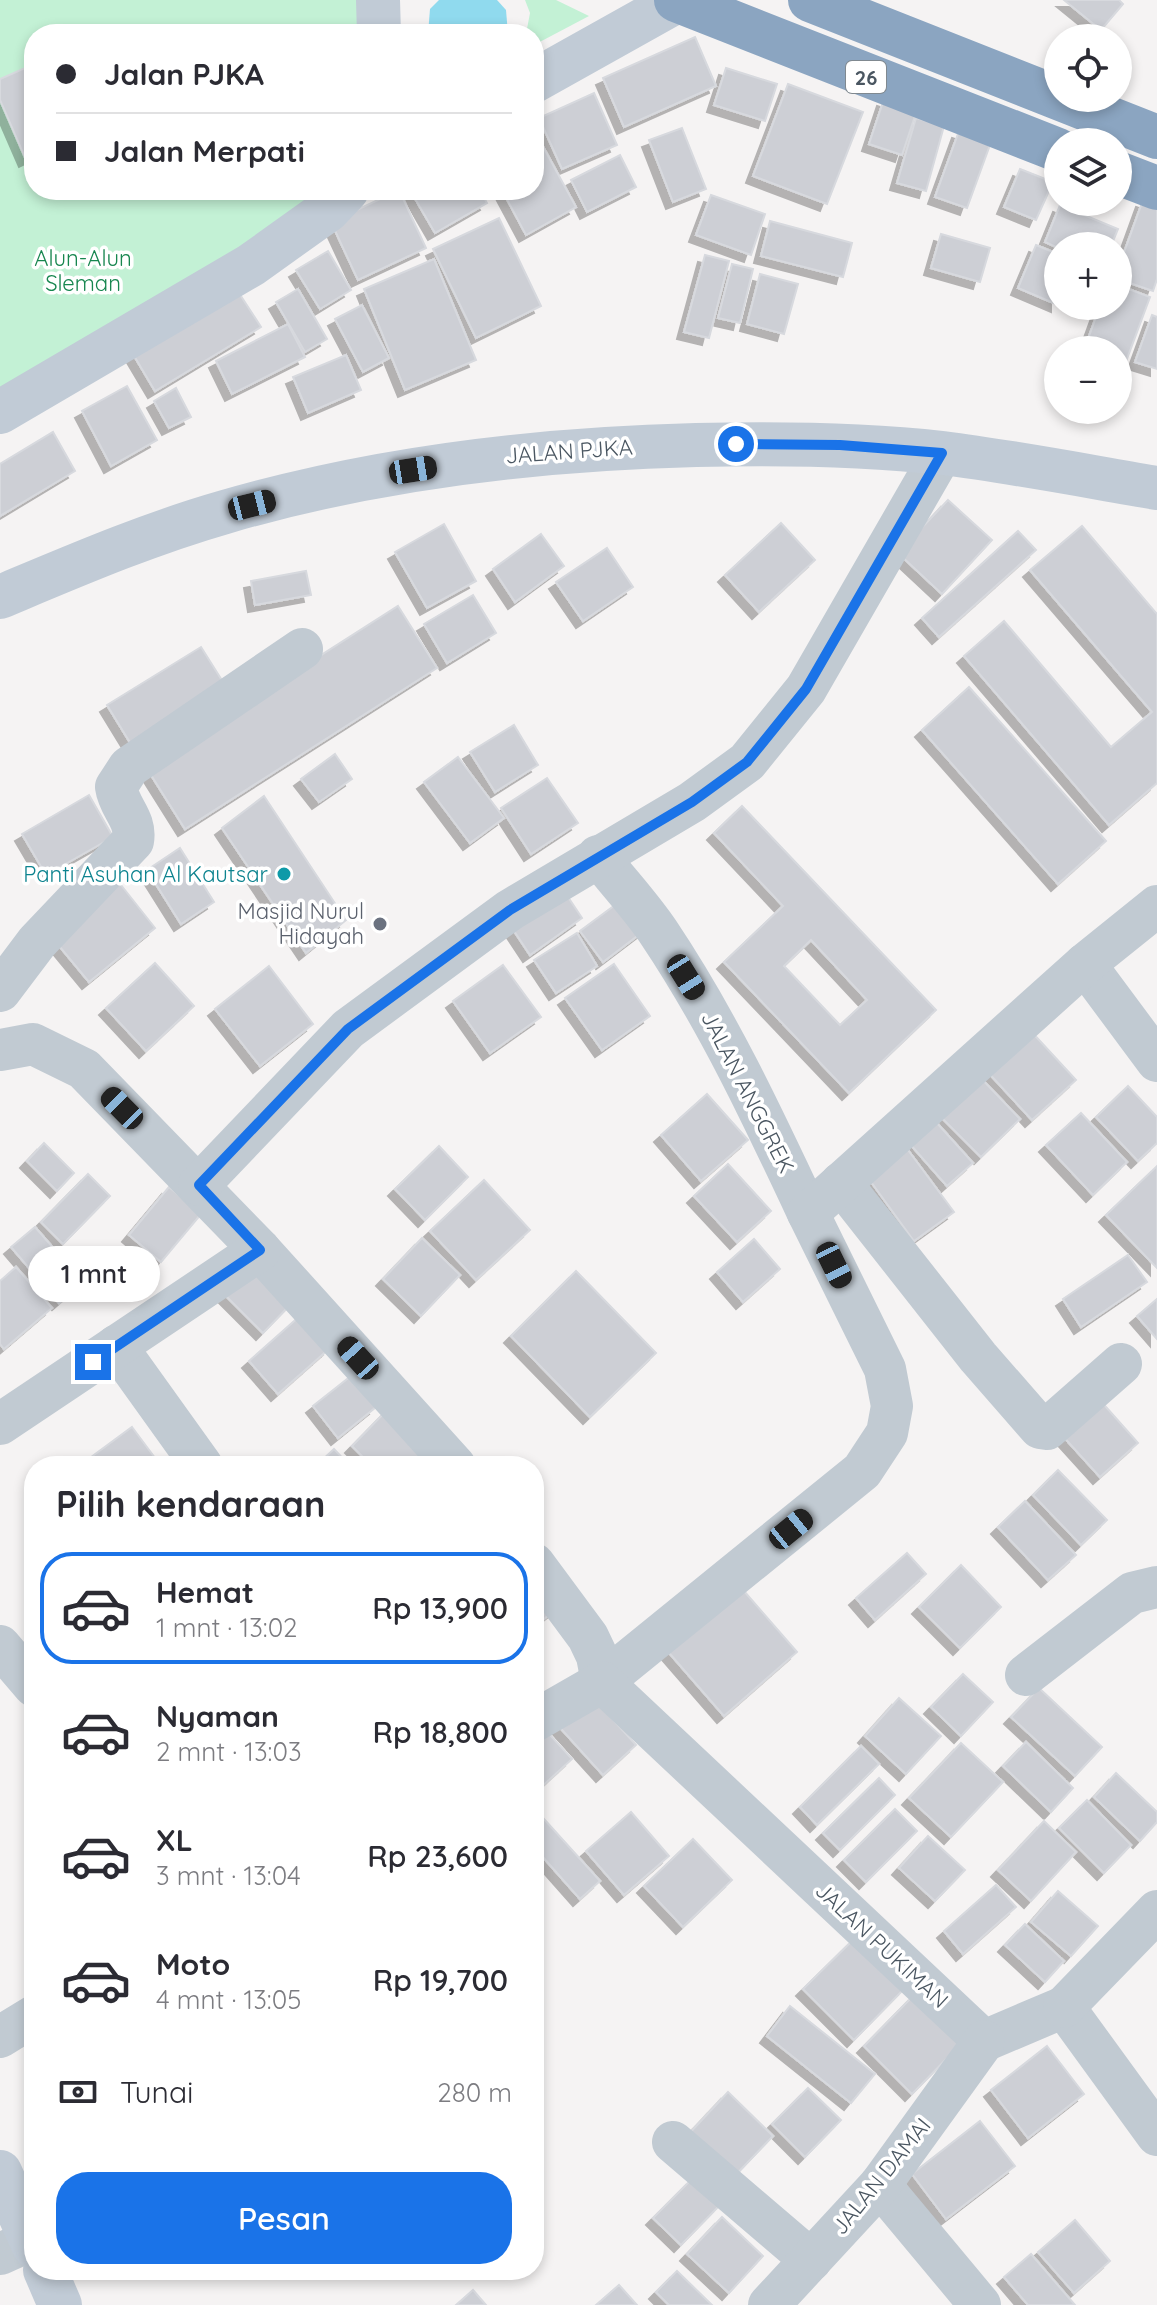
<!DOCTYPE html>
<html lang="id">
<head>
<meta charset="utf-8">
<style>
  body { margin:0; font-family:Quicksand,sans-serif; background:#f2f2f3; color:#2b2b33; height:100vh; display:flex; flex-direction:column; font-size:30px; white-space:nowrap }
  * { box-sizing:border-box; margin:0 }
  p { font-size:26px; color:#7c7c81 }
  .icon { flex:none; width:44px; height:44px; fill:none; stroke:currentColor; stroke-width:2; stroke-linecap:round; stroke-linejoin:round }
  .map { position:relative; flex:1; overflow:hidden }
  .details { position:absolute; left:24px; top:1456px; width:520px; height:824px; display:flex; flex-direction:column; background:#fff; border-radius:32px; box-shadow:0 4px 12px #0003 }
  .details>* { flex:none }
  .hud { position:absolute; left:24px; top:24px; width:520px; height:176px; border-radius:32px; box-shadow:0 4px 12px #0003; display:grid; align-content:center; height:176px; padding:0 32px; background:#fff }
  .tools { position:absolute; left:1044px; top:24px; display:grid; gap:16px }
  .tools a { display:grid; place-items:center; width:88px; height:88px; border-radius:50%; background:#fff; box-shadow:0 4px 12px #0003; font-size:40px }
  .end { position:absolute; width:36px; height:36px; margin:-18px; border:10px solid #1a73e8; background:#fff; box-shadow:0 0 0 4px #fff }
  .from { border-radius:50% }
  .bubble { position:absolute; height:56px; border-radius:28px; background:#fff; box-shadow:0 4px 12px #0003; font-size:26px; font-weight:600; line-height:56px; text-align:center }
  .car { position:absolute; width:24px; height:48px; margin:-24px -12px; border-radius:10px; box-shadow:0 0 6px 2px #0007; background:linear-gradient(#222 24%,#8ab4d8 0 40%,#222 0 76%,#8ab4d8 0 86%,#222 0) }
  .hud b { display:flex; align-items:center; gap:28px; height:76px; font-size:30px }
  .hud b+b { border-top:2px solid #e1e1e2 }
  .hud i { width:20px; height:20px; background:#2b2b33 }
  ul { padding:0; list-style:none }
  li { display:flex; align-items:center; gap:24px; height:112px; margin:0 16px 12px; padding:0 16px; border:4px solid transparent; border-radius:32px }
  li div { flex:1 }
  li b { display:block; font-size:30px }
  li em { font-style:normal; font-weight:600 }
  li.active { border-color:#1a73e8 }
  li>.icon { width:72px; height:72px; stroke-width:1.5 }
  h2 { padding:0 32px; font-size:36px; line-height:96px }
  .pay { display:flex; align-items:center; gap:20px; height:88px; padding:0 32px; font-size:30px }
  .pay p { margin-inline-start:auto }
  .cta { display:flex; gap:16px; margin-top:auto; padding:16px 32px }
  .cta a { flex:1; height:92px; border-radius:32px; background:#1a73e8; color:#fff; font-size:32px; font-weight:600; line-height:92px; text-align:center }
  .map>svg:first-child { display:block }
  .green { fill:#c3f1d5 }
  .water { fill:#90daee }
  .building { fill:#cdcfd5; stroke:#d7d9de; stroke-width:2; fill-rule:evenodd; filter:url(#shadow) }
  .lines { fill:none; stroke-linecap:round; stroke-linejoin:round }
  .street { stroke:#c1cad2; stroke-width:42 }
  .secondary { stroke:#c1cbd6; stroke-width:44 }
  .highway { stroke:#8ba5c1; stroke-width:44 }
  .route { stroke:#1a73e8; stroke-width:10 }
  .culture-dot { fill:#0f9aa8; stroke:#fff; stroke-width:3 }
  .worship-dot { fill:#6b7280; stroke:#fff; stroke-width:3 }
  .labels { text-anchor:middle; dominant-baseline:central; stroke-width:7; stroke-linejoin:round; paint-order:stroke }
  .shield { fill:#fff; stroke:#808990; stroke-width:2 }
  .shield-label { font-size:20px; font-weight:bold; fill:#4a5661 }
  .park-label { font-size:22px; fill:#17864f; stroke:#fff }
  .street-label { font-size:22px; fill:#4a5661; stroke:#fff }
  .culture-label { font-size:22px; fill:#0d838f; stroke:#fff; text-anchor:end }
  .worship-label { font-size:22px; fill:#5b616d; stroke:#fff; text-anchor:end }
</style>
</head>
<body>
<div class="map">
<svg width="1157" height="2305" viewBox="0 0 1157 2305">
  <defs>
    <filter id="shadow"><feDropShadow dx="-7" dy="7" stdDeviation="0" flood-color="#0004"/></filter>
  </defs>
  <rect width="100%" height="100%" fill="#f5f3f3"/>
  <g class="green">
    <polygon points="0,0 374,0 376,34 34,34 34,190 347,190 0,415"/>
    <polygon points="525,0 556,0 589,16 534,45 534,34 526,34 530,13"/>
  </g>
  <polygon class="water" points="439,0 497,0 506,10 508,34 428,34 430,9"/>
  <g class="building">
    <polygon points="1064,0 1119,0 1123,4 1101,30"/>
    <polygon points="695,37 716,86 624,127 603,78"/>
    <polygon points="34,64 34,156 26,160 0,100 0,79"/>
    <polygon points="726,68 777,84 765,121 714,105"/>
    <polygon points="788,84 863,112 827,204 753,176"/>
    <polygon points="594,93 617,145 562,169 539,118"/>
    <polygon points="884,99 917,110 902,155 869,144"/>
    <polygon points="916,118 944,126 926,191 897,183"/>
    <polygon points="682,128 706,189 673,202 649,140"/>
    <polygon points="534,130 576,207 526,235 502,190 534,190"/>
    <polygon points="959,131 991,142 967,208 935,197"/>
    <polygon points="620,155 636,187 587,212 571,180"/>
    <polygon points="1020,169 1053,182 1036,220 1004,207"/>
    <polygon points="399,190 426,248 358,280 331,222"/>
    <polygon points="410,190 480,190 487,203 435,233"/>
    <polygon points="711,195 765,214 751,255 696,235"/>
    <polygon points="1143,200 1157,205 1157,279 1153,291 1118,279 1118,269"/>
    <polygon points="1060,205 1118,229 1111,246 1058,246 1058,248 1045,242"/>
    <polygon points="499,218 541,306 476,338 433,249"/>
    <polygon points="770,221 852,243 843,277 761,256"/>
    <polygon points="941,234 990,248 980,282 931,268"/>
    <polygon points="1036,245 1058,254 1058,305 1018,288"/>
    <polygon points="328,251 351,290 320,309 296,270"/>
    <polygon points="705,255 729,261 709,338 684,332"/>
    <polygon points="434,259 476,360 405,390 364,289"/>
    <polygon points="732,264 753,269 740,323 718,318"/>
    <polygon points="760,274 798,284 784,334 747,324"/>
    <polygon points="1118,285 1150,297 1121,375 1118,374 1118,350 1084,350 1100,306 1118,306"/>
    <polygon points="298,289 327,339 305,352 276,302"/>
    <polygon points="237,290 261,327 155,391 133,354"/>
    <polygon points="362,305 389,358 363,372 335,319"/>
    <polygon points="1152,315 1157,317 1157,369 1135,362"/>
    <polygon points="288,324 305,357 232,394 216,361"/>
    <polygon points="346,355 361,390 308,413 293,377"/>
    <polygon points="127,386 157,440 111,466 82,411"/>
    <polygon points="176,388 191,417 169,428 154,401"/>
    <polygon points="53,432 75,471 0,516 0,464"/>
    <polygon points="948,500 992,540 942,594 898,553"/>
    <polygon points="781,523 815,560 759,612 725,575"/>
    <polygon points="444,524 476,581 427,608 395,552"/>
    <polygon points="1082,526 1157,614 1157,783 1109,825 964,656 1004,621 1111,747 1152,712 1030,570"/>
    <polygon points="1018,531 1036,550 939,637 922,618"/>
    <polygon points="541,534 564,566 515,602 493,569"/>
    <polygon points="607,548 633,587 583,621 556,582"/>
    <polygon points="306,571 311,595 255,605 251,581"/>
    <polygon points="473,595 496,633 447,663 424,624"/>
    <polygon points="398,606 437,668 185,829 146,767"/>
    <polygon points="201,647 228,690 134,749 107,705"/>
    <polygon points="969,687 1106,841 1058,884 922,730"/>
    <polygon points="514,725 538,765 495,792 470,752"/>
    <polygon points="335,754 352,779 319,802 301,779"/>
    <polygon points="458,757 504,818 470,843 424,782"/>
    <polygon points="547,778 578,823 531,854 501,808"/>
    <polygon points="89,795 113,837 46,875 22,834"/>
    <polygon points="264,796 346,920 306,953 222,828"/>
    <path d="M742 806 936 1010 849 1093 724 962 783 906 714 833ZM811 940 867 1000 840 1025 784 966Z"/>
    <polygon points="180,848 214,902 181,924 147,870"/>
    <polygon points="117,880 155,928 89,982 50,935"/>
    <polygon points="560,885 582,918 530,955 508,922"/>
    <polygon points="626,897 649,927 603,962 580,931"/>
    <polygon points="577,933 597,966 556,993 534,960"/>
    <polygon points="155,963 194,1006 146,1051 106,1008"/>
    <polygon points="614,964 650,1016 602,1050 565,998"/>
    <polygon points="503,965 541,1017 490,1053 453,1001"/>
    <polygon points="269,966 313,1024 260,1066 215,1009"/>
    <polygon points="1028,1028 1076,1080 1032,1120 984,1068"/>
    <polygon points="976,1073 1020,1119 981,1157 936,1112"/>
    <polygon points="1128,1086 1157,1117 1157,1143 1138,1161 1096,1117"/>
    <polygon points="707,1094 748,1140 701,1181 661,1135"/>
    <polygon points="927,1112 973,1163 947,1186 902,1135"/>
    <polygon points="1081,1113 1127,1162 1093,1195 1046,1145"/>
    <polygon points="44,1143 74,1173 57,1191 27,1161"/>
    <polygon points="439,1146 468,1177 425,1220 395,1189"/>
    <polygon points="905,1146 954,1212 914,1241 866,1175"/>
    <polygon points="728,1164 771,1211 737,1242 694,1196"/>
    <polygon points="1157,1166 1157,1268 1106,1215"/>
    <polygon points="88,1174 110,1196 63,1244 41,1222"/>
    <polygon points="484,1180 530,1230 476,1280 430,1231"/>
    <polygon points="169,1187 201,1214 161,1262 129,1235"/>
    <polygon points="35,1227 83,1282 59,1303 11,1247"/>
    <polygon points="422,1238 460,1275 421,1316 383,1279"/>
    <polygon points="754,1239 780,1269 743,1302 717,1272"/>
    <polygon points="1128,1255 1147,1282 1081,1327 1063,1299"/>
    <polygon points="252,1257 295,1300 263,1333 219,1289"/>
    <polygon points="16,1267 52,1308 4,1349 0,1344 0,1281"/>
    <polygon points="576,1271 656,1353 590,1417 511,1336"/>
    <polygon points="1157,1299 1157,1339 1137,1316"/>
    <polygon points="301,1315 330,1348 278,1394 249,1361"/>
    <polygon points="351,1376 376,1407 338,1438 313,1406"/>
    <polygon points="1098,1398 1138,1443 1100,1477 1060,1433"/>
    <polygon points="391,1406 446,1466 372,1466 352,1446"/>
    <polygon points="132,1427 161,1466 79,1466"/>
    <polygon points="334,1449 350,1466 316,1466"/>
    <polygon points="1058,1470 1107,1520 1081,1545 1033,1495"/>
    <polygon points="1025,1501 1076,1555 1048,1580 998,1527"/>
    <polygon points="907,1553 926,1574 875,1620 856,1598"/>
    <polygon points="961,1565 1001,1607 960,1648 919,1607"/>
    <polygon points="737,1583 797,1652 724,1716 664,1647"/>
    <polygon points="534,1584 555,1610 534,1627"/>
    <polygon points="963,1674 993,1702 961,1736 931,1707"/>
    <polygon points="1039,1688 1102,1747 1075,1776 1011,1717"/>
    <polygon points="587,1691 636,1745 603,1775 554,1721"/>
    <polygon points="899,1698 941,1736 906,1774 865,1736"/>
    <polygon points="539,1723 572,1759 538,1790 534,1785 534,1728"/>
    <polygon points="1026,1742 1073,1788 1051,1812 1003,1766"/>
    <polygon points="961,1743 1003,1782 951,1837 909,1798"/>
    <polygon points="861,1746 879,1764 817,1825 800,1807"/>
    <polygon points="1116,1773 1157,1812 1157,1822 1140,1841 1094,1797"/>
    <polygon points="879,1778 895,1795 840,1850 823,1833"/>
    <polygon points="1087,1800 1131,1845 1104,1873 1059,1828"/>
    <polygon points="895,1809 917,1831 866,1882 844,1860"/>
    <polygon points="631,1812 669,1856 624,1895 586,1851"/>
    <polygon points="544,1819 600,1881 580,1899 534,1847 534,1828"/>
    <polygon points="1044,1821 1076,1852 1031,1901 998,1870"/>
    <polygon points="928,1836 965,1870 935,1901 899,1868"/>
    <polygon points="693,1839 732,1880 683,1927 644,1886"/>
    <polygon points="996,1885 1016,1907 963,1954 944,1931"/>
    <polygon points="1058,1891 1098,1926 1071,1956 1031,1922"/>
    <polygon points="1025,1924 1064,1961 1045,1982 1005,1945"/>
    <polygon points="855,1938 905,1988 854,2040 803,1989"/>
    <polygon points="915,1994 963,2042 912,2094 864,2046"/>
    <polygon points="790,2006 875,2074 851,2103 767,2036"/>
    <polygon points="1047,2046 1084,2094 1028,2138 991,2090"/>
    <polygon points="808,2088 841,2120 805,2157 772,2124"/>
    <polygon points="728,2092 773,2136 729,2182 684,2139"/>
    <polygon points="980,2121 1015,2166 946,2219 912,2174"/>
    <polygon points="693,2178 720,2205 681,2245 653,2218"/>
    <polygon points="722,2217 763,2256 729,2293 687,2254"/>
    <polygon points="1075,2220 1110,2261 1074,2293 1038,2252"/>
    <polygon points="1031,2254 1075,2305 1028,2305 1004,2277"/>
    <polygon points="677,2271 712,2305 669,2305 656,2292"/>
    <polygon points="619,2285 637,2305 596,2305"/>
    <polygon points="473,2290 486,2305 456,2305"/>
  </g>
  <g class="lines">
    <g class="street">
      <path d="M598 856C618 882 641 906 659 933 718 1021 763 1117 808 1213"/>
      <polyline points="1085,964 1157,1061"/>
      <path d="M0 991 37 942 133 841C137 819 119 808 116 787L129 767 302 649"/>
      <polyline points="0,1050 33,1044 84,1069 260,1250 455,1466"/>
      <polyline points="841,1183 978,1357 1040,1428 1047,1429 1121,1364"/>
      <polyline points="199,1185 348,1029 510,910 692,802 747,762 806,689 942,453"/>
      <polyline points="116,1346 202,1466"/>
      <polyline points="0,1424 260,1250"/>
      <polyline points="534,1564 588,1637 597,1656 602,1682 862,1471 887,1433 892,1406 885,1369 808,1213 1085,964 1157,906"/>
      <polyline points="0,1646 34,1686"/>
      <polyline points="1026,1675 1132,1593 1157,1587"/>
      <polyline points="534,1721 602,1682 984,2041 1064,2007 1157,2135"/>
      <polyline points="1064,2007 1157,1911"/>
      <polyline points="0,2037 34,2016"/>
      <polyline points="673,2142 811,2260"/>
      <polyline points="880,2185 980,2305"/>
      <polyline points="0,2254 31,2240"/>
      <polyline points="769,2305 880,2185 984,2041"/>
    </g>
    <g class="secondary">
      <polyline points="378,0 379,34"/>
      <polyline points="534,81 677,1"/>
      <polyline points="0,412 251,265 328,210 347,190"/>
      <path d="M0 597C74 566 148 534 225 512 379 467 537 449 696 445 778 443 861 444 943 453 1014 462 1086 476 1157 488"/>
      <polyline points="0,2172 34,2246"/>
      <polyline points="45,2270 60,2305"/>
    </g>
    <g class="highway">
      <polyline points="676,0 1058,150"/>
      <polyline points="810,0 1157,137"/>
      <polyline points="1118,173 1157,188"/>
    </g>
  </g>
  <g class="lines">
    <polyline class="route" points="93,1362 260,1250 199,1185 348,1029 510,910 692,802 747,762 806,689 942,453 840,445 736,444"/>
  </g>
  <circle class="culture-dot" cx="284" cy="874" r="8"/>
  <circle class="worship-dot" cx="380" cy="924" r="8"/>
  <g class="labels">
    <rect class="shield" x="846" y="61" width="40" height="32" rx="6"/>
    <g class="shield-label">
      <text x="866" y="77">26</text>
    </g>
    <g class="park-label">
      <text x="83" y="258">Alun-Alun<tspan x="83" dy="25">Sleman</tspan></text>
    </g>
    <g class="street-label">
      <text transform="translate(569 451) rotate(-4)">JALAN PJKA</text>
      <text transform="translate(748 1092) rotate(63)">JALAN ANGGREK</text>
      <text transform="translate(882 1945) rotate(43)">JALAN PUKIMAN</text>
      <text transform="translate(881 2176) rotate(-51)">JALAN DAMAI</text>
    </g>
    <g class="culture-label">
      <text x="268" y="874">Panti Asuhan Al Kautsar</text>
    </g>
    <g class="worship-label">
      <text x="364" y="911">Masjid Nurul<tspan x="364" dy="25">Hidayah</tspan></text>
    </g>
  </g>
</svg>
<div class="tools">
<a><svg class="icon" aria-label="locate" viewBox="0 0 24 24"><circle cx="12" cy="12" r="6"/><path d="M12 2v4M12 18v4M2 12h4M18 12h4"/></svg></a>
<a><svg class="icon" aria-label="layers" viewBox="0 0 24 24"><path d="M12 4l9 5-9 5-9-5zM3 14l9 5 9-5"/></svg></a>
<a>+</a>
<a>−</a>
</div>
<i class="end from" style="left:736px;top:444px"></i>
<i class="end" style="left:93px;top:1362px"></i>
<div class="bubble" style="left:28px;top:1246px;width:132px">1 mnt</div>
<i class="car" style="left:413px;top:470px;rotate:81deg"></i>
<i class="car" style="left:252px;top:505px;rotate:76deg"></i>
<i class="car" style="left:686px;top:977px;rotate:148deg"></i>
<i class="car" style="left:122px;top:1108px;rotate:315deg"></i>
<i class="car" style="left:834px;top:1265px;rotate:154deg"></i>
<i class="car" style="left:358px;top:1358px;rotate:318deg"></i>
<i class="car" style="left:791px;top:1529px;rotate:51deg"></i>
<div class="hud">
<b><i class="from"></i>Jalan PJKA</b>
<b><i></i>Jalan Merpati</b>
</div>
<section class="details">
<h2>Pilih kendaraan</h2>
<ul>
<li class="active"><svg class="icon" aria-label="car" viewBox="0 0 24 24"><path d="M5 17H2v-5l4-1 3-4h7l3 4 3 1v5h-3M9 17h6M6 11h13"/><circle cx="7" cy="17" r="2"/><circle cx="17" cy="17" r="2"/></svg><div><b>Hemat</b><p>1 mnt · 13:02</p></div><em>Rp 13,900</em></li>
<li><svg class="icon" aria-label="car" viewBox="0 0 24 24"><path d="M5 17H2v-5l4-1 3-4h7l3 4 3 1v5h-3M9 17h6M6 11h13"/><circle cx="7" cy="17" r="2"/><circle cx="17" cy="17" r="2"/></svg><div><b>Nyaman</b><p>2 mnt · 13:03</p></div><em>Rp 18,800</em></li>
<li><svg class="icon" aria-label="car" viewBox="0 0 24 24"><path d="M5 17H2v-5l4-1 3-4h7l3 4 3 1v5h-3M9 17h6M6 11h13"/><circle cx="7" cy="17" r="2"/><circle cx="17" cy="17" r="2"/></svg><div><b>XL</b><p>3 mnt · 13:04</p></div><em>Rp 23,600</em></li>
<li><svg class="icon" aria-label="car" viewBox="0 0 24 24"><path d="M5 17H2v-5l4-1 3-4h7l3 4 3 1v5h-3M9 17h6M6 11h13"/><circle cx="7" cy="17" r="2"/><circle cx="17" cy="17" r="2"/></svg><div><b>Moto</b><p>4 mnt · 13:05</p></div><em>Rp 19,700</em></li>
</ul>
<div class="pay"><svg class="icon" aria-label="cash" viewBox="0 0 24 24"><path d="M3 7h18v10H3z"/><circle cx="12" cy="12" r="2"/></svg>Tunai<p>280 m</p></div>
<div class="cta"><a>Pesan</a></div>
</section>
</div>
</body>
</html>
